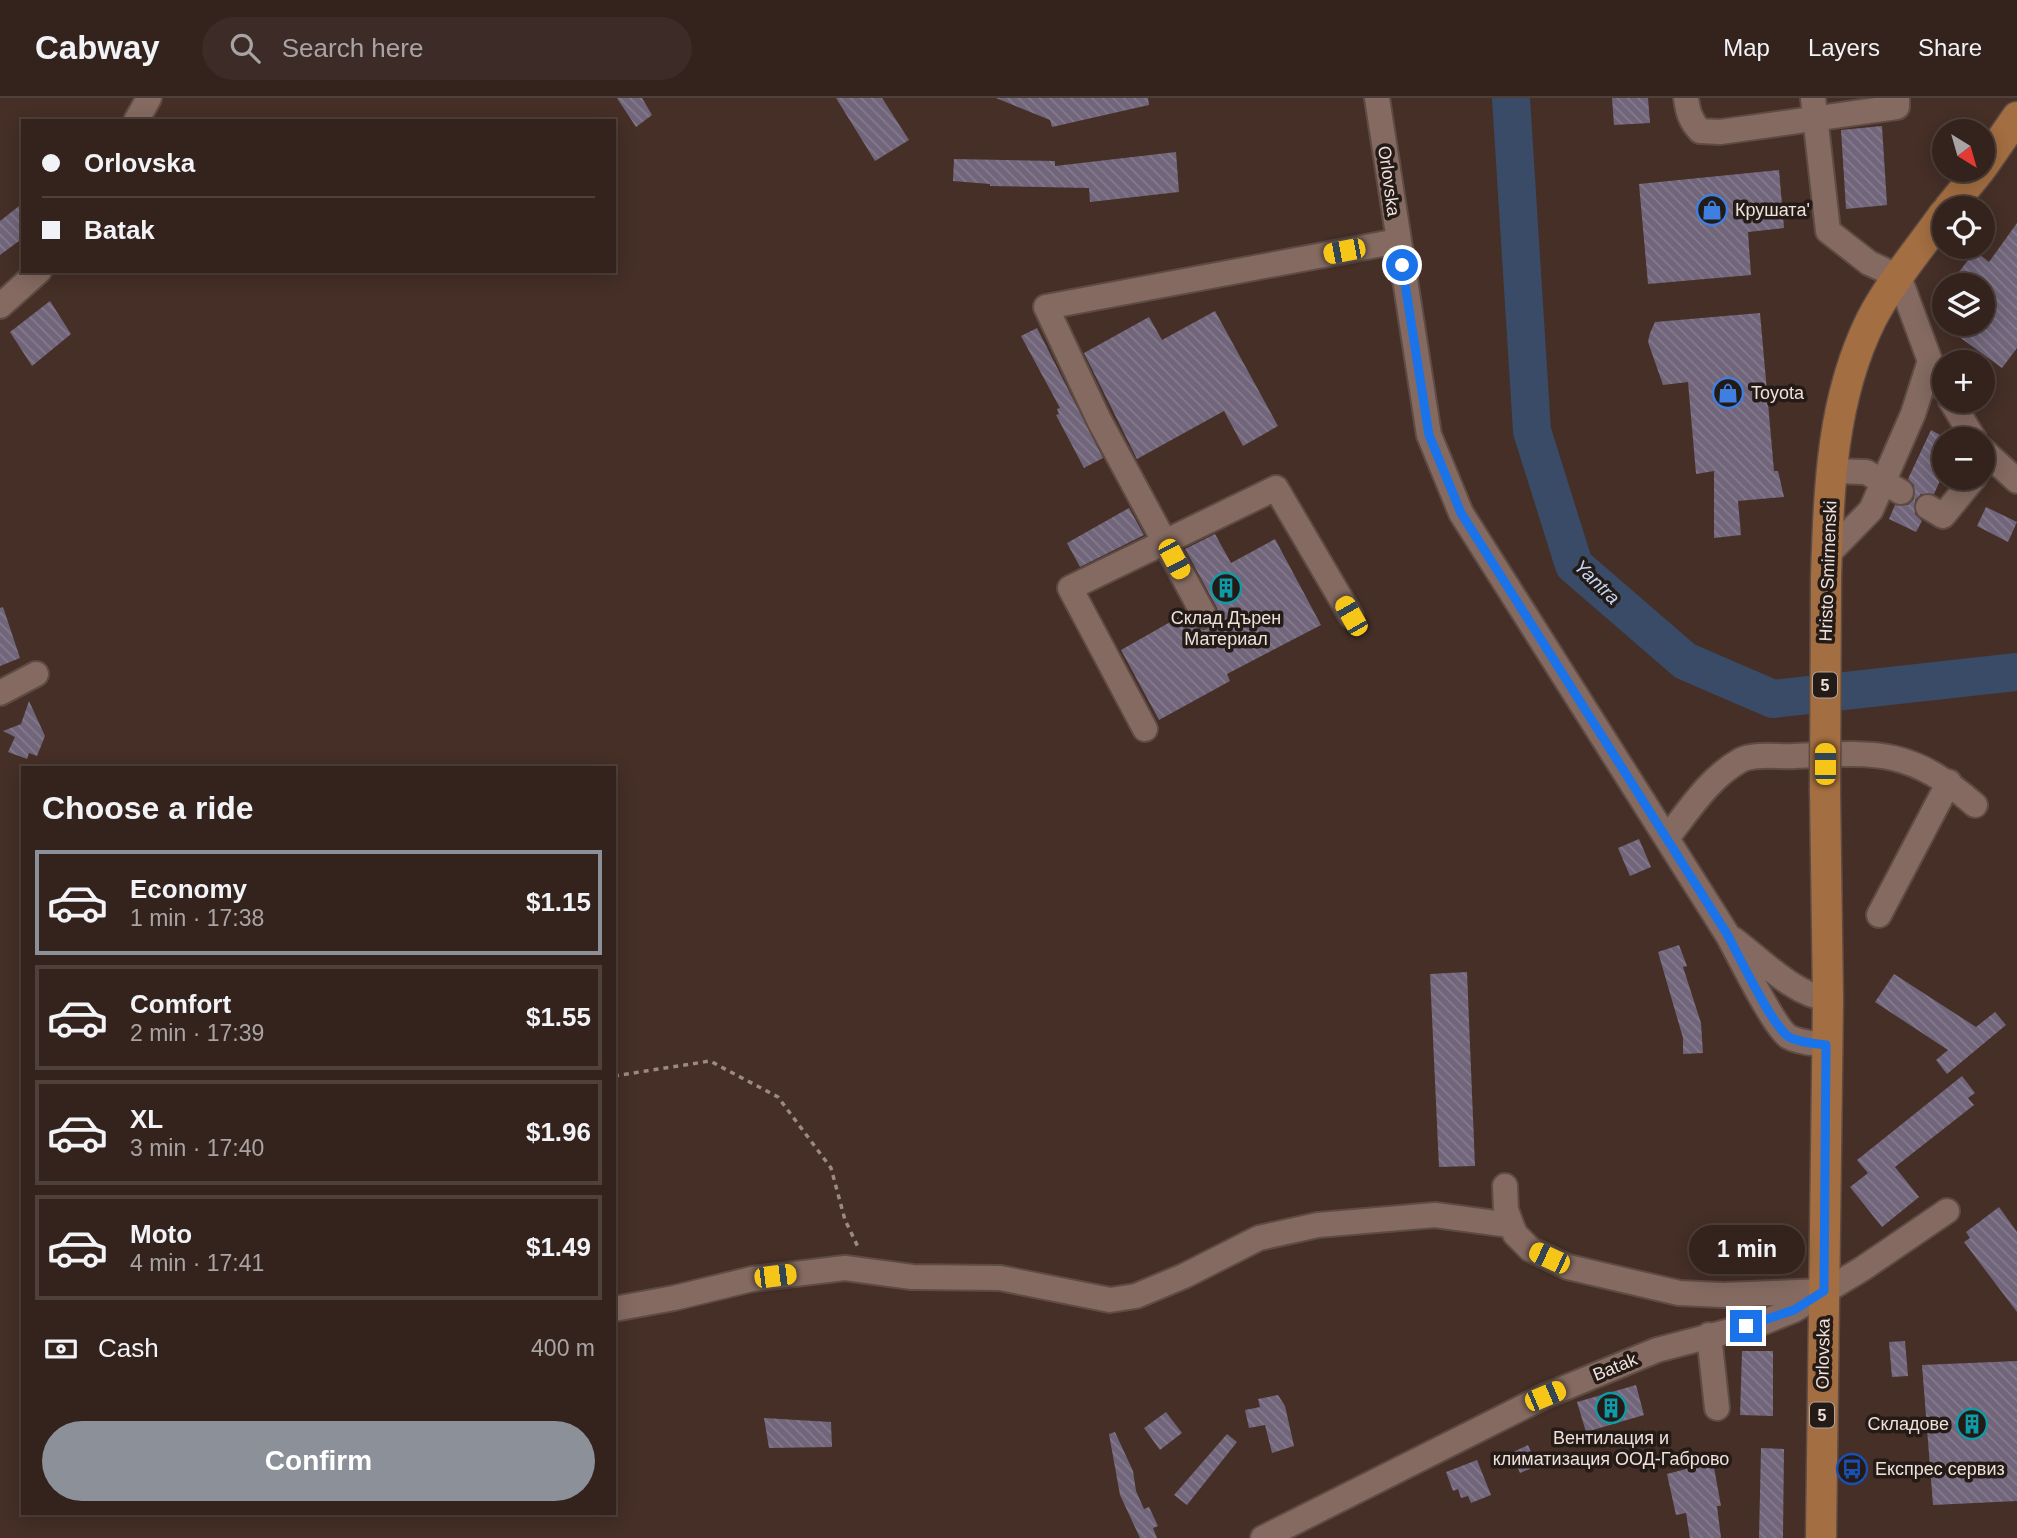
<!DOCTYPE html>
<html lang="en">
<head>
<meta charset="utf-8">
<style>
  body { margin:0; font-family:Helvetica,sans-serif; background:#3c2b26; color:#f1f3f6; height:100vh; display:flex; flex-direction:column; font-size:26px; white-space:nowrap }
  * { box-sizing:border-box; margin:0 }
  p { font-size:23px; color:#a9a4a4 }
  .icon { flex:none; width:38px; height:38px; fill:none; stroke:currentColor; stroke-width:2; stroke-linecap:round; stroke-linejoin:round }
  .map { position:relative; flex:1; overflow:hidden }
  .side { position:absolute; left:21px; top:668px; width:595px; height:749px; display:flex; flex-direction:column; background:#34231d; border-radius:0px; box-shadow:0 4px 18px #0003,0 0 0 2px #4e403b }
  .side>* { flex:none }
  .top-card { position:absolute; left:21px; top:21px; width:595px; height:154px; border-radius:0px; box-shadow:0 4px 18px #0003,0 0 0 2px #4e403b; display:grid; align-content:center; height:154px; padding:0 21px; background:#34231d }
  .needle { width:46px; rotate:143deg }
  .buttons { position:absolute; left:1932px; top:21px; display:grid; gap:14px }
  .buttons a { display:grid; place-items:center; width:63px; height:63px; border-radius:50%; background:#34231d; box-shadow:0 4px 18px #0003,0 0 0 2px #4e403b; font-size:35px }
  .end { position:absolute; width:32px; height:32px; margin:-16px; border:9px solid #1a73e8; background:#fff; box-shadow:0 0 0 4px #fff }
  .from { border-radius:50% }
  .bubble { position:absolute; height:49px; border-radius:24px; background:#34231d; box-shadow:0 4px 18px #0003,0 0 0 2px #4e403b; font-size:23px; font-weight:700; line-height:49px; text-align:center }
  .car { position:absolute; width:21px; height:42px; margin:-21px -10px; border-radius:9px; box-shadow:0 0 5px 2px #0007; background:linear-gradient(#f5c518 24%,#345 0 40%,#f5c518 0 76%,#345 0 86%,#f5c518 0) }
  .top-card b { display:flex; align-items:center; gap:24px; height:66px; font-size:26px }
  .top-card b+b { border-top:2px solid #4e403b }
  .top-card i { width:18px; height:18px; background:#f1f3f6 }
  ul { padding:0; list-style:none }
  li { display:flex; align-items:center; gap:21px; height:105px; margin:0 14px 10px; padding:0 7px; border:4px solid #4e403b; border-radius:0px }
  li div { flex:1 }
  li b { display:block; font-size:26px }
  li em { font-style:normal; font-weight:700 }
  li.selected { border-color:#8c9099 }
  li>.icon { width:63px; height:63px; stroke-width:1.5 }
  h2 { padding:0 21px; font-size:32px; line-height:84px }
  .pay { display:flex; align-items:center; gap:18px; height:77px; padding:0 21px; font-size:26px }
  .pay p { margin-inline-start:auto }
  .action { display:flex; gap:14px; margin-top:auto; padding:14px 21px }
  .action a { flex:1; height:80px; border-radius:42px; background:#8c9099; color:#fff; font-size:28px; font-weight:700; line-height:80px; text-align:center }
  header { display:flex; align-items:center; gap:42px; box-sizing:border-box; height:98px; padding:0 35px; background:#34231d; border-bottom:2px solid #4e403b }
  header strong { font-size:33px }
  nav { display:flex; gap:38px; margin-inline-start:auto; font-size:24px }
  .search { width:490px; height:63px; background:#3c2b26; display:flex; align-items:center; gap:18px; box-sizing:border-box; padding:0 24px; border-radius:38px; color:#a9a4a4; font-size:26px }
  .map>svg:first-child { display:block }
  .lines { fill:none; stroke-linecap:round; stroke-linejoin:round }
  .river { stroke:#394b66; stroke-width:38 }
  .building { fill:url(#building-back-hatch) }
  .minor-casing { stroke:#5e4b44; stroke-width:28 }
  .major-casing { stroke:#5e4b44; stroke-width:33 }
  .path { stroke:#9b8982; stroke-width:3.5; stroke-dasharray:5 5; stroke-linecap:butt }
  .minor { stroke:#846a61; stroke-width:24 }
  .major { stroke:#a36e41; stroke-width:30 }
  .major-bridge-casing { stroke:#5e4b44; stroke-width:33; stroke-linecap:butt }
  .major-bridge { stroke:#a36e41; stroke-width:30 }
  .route { stroke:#1a73e8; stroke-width:9 }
  .labels { text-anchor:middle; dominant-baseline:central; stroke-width:7; stroke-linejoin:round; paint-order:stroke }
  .shield { fill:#241a16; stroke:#b2a5a0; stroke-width:2 }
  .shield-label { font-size:16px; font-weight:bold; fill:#efe0db }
  .street-label { font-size:18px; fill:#efe0db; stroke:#241a16 }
  .poi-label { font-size:18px; fill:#efe0db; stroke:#241a16; text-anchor:start }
  .water-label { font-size:19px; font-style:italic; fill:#c2d6f5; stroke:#241a16 }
</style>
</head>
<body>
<header>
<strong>Cabway</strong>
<div class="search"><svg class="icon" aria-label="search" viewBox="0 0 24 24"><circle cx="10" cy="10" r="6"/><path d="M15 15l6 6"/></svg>Search here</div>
<nav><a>Map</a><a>Layers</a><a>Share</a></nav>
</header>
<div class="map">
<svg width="2017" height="1440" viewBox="0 0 2017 1440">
  <defs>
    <pattern id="building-back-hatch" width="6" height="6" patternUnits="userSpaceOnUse" patternTransform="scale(1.75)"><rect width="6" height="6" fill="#70657a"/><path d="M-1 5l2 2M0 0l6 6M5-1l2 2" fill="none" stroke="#857b8c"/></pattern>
  </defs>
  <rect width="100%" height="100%" fill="#452f27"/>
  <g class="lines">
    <polyline class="river" points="1511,0 1532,333 1574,467 1685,563 1773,601 2017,574"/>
  </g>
  <g class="building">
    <polygon points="617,0 642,0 652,17 636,29"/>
    <polygon points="836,0 882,0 909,42 875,63"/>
    <polygon points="996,0 1148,0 1149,7 1052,29 1050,22"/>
    <polygon points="1612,0 1648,0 1650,25 1614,27"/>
    <polygon points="1882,28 1887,107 1846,111 1841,32"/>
    <polygon points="1176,54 1179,94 1090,104 1089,90 990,88 990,86 953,83 954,61 1055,63 1055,68"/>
    <polygon points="1779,72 1784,130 1748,134 1751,177 1648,186 1639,86"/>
    <polygon points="23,105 23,140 0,157 0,123"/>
    <polygon points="2017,125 2017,250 2002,270 1958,238 1967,226 1983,226 1983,187 1949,187 1975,153 1989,164"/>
    <polygon points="50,203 71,236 32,268 10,234"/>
    <polygon points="1215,213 1278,328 1243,348 1224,313 1137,361 1084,255 1149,219 1162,242"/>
    <polygon points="1760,215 1774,373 1778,373 1784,399 1738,403 1741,437 1714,440 1714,373 1696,376 1688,284 1663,287 1648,244 1650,235 1655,224"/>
    <polygon points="1037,230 1103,360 1084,370 1056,317 1059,316 1057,311 1060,310 1021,238"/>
    <polygon points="1931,332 1944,339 1944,374 1934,396 1921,396 1915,402 1915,416 1922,423 1916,434 1889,421 1895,407 1908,407 1914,401 1914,387 1908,381"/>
    <polygon points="1986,409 2017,424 2008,444 1977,428"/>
    <polygon points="1129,410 1144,437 1080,469 1067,445"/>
    <polygon points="1215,436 1231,465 1275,441 1321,527 1227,576 1230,583 1159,622 1121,552 1186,515 1197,530 1204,532 1216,525 1219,518 1217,510 1185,451"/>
    <polygon points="3,509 20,560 0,568 0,510"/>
    <polygon points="29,603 45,638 37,658 29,655 27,661 8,654 15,639 3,633 21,626"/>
    <polygon points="1639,741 1651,769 1630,778 1618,750"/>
    <polygon points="1679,847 1687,868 1683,869 1701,925 1703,955 1683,956 1683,940 1658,854"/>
    <polygon points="1467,874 1475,1068 1439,1069 1430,876"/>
    <polygon points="1894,876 1976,929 1995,914 2006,927 1947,976 1936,962 1948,952 1875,904"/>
    <polygon points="1962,978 1975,995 1968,1000 1974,1007 1895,1069 1919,1099 1882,1129 1850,1089 1868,1075 1857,1062"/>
    <polygon points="1999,1109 2017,1134 2017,1214 1964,1144 1970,1140 1966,1134"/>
    <polygon points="1905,1243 1908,1278 1892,1279 1889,1244"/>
    <polygon points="1742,1253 1773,1253 1773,1318 1740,1317"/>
    <polygon points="2017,1263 2017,1403 1933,1407 1922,1267"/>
    <polygon points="1636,1287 1644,1317 1586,1334 1577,1304"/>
    <polygon points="1278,1297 1285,1308 1294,1348 1272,1355 1265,1327 1249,1330 1245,1312 1260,1309 1258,1301"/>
    <polygon points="1166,1314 1182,1335 1160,1352 1144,1330"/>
    <polygon points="764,1320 831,1324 832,1349 769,1350"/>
    <polygon points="1115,1334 1133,1373 1136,1393 1144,1411 1149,1409 1158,1428 1153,1430 1157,1440 1140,1440 1120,1397 1109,1336"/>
    <polygon points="1227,1336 1237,1344 1187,1407 1174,1397"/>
    <polygon points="1528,1347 1537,1368 1520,1375 1511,1355"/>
    <polygon points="1761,1350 1784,1351 1783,1440 1759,1440"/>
    <polygon points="1477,1362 1491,1397 1471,1405 1468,1398 1461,1400 1458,1391 1453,1393 1446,1374"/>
    <polygon points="1713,1364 1721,1408 1717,1408 1721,1440 1690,1440 1686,1415 1676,1417 1667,1376"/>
  </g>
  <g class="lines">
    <g class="minor-casing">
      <g id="minor">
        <path d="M1377 0 1429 337 1461 415 1727 836C1738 855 1774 930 1789 939 1800 945 1814 945 1826 947"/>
        <path d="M1686 0C1688 14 1690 22 1700 33L1720 34 1897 9V0"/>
        <polyline points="1813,0 1828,133 1869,165 1899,179 1930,263 1944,291"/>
        <polyline points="136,23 149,0"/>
        <polyline points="0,208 39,173"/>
        <polyline points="1951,303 1974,341"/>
        <polyline points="1983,352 2017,383"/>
        <polyline points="1832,373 1866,374 1901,394"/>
        <polyline points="1928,409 1943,418 1974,380"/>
        <polyline points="1827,457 1871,412 1913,316 1930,263"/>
        <polyline points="1204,517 1099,322 1046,209 1398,143"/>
        <polyline points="0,595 36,576"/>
        <polyline points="1145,631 1070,490 1276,390 1351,518"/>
        <path d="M1667 740C1689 712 1710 679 1741 662 1755 655 1780 659 1795 658 1877 654 1910 650 1975 707"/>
        <polyline points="1879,817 1949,684"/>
        <path d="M1733 841C1760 861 1794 897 1828 901"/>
        <polyline points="1505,1088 1506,1112 1515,1136 1530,1151 1568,1169 1679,1195 1723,1197 1823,1193"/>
        <polyline points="614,1211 674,1200 752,1181 845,1170 912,1179 1000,1180 1110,1202 1136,1198 1184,1178 1259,1140 1318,1127 1435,1117 1510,1127"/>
        <polyline points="1709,1237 1717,1310"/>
        <polyline points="1263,1440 1545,1298 1657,1252 1764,1224 1794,1212 1862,1171 1947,1113"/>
      </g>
    </g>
    <g class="major-casing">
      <g id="major">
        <polyline points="1983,68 2017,19"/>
        <polyline points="1949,110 1980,72"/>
        <path d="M1826 480C1829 392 1831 303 1871 222 1890 185 1920 150 1944 116"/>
        <polyline points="1821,1440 1828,901 1825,693"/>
      </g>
    </g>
    <polyline class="path" points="614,978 710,963 778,999 831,1070 845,1122 858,1149"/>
    <use href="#minor" class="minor"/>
    <use href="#major" class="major"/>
    <g class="major-bridge-casing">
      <polyline id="major-bridge" points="1825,693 1826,480"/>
    </g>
    <use href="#major-bridge" class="major-bridge"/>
  </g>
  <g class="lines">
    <path class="route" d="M1402 167 1429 337 1461 415 1727 836C1738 856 1773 930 1789 939 1800 945 1814 945 1826 947L1824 1193 1794 1212 1746 1228"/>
  </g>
  <defs>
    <g id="shop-ring" transform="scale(1.575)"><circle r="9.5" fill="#241a16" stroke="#3f7fe0" stroke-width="1.5"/><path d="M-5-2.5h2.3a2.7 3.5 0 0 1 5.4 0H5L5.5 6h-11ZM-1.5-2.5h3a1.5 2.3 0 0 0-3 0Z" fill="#3f7fe0"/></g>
    <g id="building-ring" transform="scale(1.575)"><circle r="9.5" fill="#241a16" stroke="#0f9aa8" stroke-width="1.5"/><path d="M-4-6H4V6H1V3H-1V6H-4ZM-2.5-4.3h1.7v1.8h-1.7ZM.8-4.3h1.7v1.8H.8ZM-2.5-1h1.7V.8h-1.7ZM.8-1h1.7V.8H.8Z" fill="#0f9aa8"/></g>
    <g id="bus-ring" transform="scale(1.575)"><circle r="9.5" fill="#241a16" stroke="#1a4fb4" stroke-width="1.5"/><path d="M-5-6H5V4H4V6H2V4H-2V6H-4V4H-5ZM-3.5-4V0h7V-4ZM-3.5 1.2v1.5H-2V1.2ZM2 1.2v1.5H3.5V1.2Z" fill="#1a4fb4"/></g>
  </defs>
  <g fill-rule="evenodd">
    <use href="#shop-ring" x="1712" y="112"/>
    <use href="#shop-ring" x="1728" y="295"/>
    <use href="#building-ring" x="1226" y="490"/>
    <use href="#building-ring" x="1611" y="1310"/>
    <use href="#building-ring" x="1972" y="1326"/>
    <use href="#bus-ring" x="1852" y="1371"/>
  </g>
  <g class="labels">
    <g class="shield">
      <rect x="1813" y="574.5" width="24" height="25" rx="5"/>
      <rect x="1810" y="1304.5" width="24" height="25" rx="5"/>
    </g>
    <g class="shield-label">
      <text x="1825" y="587">5</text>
      <text x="1822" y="1317">5</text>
    </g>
    <g class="street-label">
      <text transform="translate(1389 83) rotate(82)">Orlovska</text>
      <text transform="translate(1828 473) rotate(-88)">Hristo Smirnenski</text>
      <text transform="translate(1823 1256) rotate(-89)">Orlovska</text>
      <text transform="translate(1615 1269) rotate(-22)">Batak</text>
    </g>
    <g class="poi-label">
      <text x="1735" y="112">Крушата'</text>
      <text x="1751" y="295">Toyota</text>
      <text x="1226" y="520" text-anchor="middle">Склад Дърен<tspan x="1226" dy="21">Материал</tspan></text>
      <text x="1949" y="1326" text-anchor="end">Складове</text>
      <text x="1611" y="1340" text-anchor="middle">Вентилация и<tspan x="1611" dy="21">климатизация ООД-Габрово</tspan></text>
      <text x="1875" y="1371">Експрес сервиз</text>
    </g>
    <g class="water-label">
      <text transform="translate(1597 484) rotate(44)">Yantra</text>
    </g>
  </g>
</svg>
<div class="buttons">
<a><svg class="needle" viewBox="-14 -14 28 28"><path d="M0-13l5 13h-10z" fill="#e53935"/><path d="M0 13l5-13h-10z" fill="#a9a4a4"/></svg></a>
<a><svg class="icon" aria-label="locate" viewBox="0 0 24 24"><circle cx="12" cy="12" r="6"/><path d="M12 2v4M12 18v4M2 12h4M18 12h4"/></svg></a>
<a><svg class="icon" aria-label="layers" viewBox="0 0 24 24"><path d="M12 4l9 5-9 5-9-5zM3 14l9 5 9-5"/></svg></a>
<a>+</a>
<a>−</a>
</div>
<i class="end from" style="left:1402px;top:167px"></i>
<i class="end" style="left:1746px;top:1228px"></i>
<div class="bubble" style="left:1689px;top:1127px;width:116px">1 min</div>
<i class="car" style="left:1344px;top:153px;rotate:259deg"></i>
<i class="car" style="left:1174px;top:461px;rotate:152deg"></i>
<i class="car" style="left:1351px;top:518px;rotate:330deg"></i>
<i class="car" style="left:1825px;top:666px;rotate:0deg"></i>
<i class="car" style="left:1549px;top:1160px;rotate:295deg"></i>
<i class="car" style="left:775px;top:1178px;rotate:83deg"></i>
<i class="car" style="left:1545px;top:1298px;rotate:67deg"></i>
<div class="top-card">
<b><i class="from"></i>Orlovska</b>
<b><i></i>Batak</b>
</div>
<section class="side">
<h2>Choose a ride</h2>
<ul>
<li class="selected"><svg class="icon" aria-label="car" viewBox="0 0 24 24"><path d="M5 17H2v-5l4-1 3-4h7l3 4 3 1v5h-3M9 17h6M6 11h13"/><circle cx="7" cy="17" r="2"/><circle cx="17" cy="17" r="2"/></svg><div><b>Economy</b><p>1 min · 17:38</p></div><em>$1.15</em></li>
<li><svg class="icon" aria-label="car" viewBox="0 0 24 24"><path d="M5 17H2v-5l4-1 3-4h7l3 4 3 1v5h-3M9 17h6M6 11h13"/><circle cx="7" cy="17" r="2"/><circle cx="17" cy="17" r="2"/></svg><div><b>Comfort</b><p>2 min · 17:39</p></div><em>$1.55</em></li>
<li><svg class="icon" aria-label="car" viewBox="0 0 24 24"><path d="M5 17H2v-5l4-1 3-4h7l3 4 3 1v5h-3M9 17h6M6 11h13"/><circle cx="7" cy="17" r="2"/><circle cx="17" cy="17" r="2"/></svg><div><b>XL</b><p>3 min · 17:40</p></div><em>$1.96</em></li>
<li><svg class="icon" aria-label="car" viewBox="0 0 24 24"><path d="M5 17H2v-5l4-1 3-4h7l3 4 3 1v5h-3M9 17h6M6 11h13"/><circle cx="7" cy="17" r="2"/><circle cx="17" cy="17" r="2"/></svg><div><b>Moto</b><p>4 min · 17:41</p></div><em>$1.49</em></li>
</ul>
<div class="pay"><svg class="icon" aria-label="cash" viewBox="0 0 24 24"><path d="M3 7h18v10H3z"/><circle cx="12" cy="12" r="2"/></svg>Cash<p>400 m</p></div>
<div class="action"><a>Confirm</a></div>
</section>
</div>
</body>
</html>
